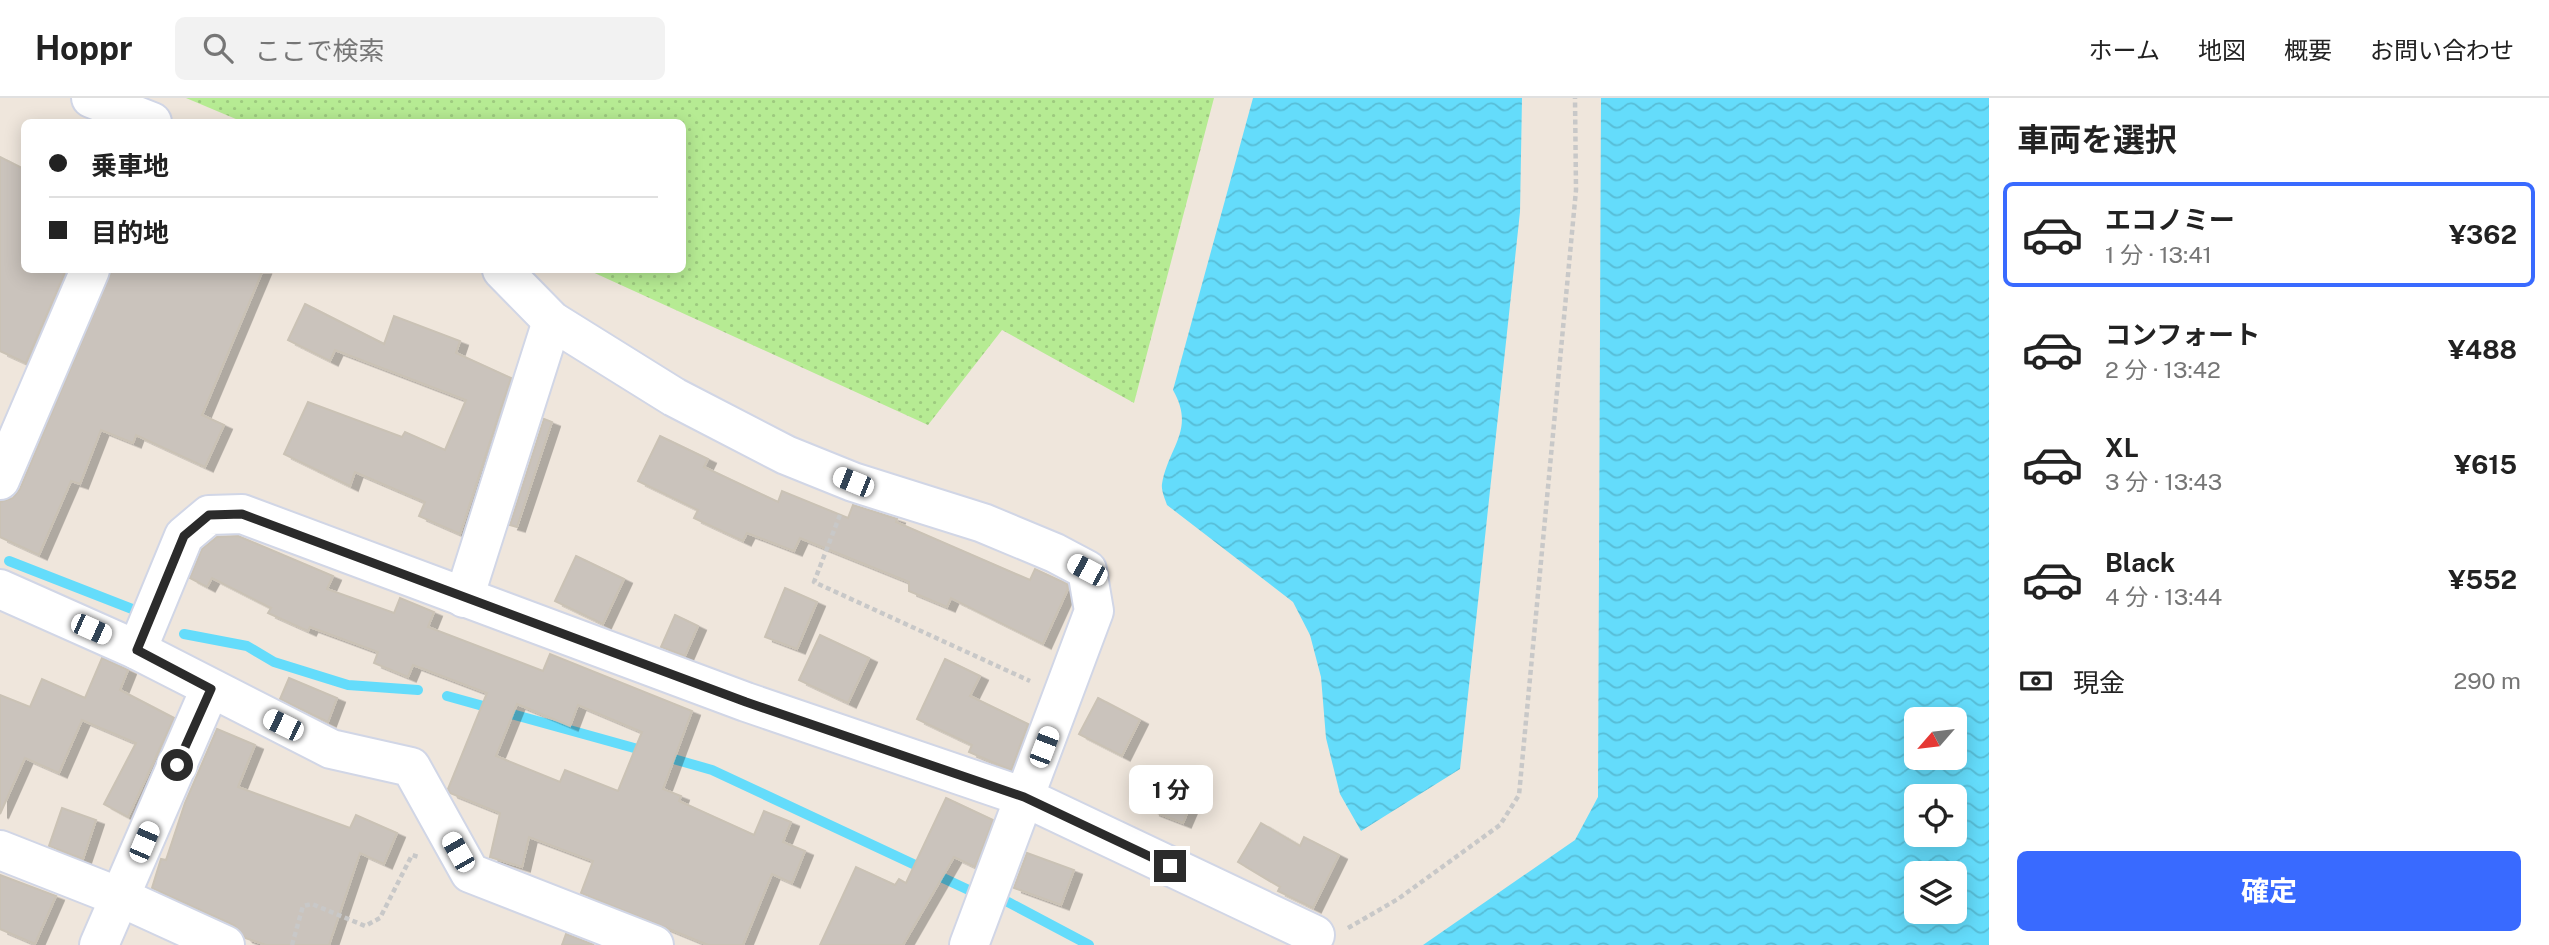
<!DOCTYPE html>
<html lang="ja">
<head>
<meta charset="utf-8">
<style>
  body { margin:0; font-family:"Public Sans","Noto Sans JP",sans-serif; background:#f2f2f2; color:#222; height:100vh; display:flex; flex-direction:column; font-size:26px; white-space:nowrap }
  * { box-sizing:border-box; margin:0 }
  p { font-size:23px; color:#767676 }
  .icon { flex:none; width:38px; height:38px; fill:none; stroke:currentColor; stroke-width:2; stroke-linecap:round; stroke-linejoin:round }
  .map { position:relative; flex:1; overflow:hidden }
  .details { display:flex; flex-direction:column; background:#fff; width:560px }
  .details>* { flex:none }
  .banner { position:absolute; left:21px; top:21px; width:665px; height:154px; border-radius:10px; box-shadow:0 4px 18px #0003; display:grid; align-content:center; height:154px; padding:0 28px; background:#fff }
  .needle { width:46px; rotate:242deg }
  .buttons { position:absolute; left:1904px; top:609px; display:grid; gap:14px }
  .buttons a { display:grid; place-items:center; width:63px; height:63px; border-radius:10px; background:#fff; box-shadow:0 4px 18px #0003; font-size:35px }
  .end { position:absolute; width:32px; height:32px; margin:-16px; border:9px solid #2b2b2b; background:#fff; box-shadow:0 0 0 4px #fff }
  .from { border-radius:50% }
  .bubble { position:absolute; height:49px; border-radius:10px; background:#fff; box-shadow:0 4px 18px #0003; font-size:23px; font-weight:700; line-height:49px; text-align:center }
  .car { position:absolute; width:21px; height:42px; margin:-21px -10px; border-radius:9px; box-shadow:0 0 5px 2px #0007; background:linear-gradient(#fff 24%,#345 0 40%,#fff 0 76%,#345 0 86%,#fff 0) }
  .banner b { display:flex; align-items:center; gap:24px; height:66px; font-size:26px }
  .banner b+b { border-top:2px solid #e0e0e0 }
  .banner i { width:18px; height:18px; background:#222 }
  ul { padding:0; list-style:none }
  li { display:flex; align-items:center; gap:21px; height:105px; margin:0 14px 10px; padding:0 14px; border:4px solid transparent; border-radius:10px }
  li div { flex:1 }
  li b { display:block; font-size:26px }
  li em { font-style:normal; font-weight:700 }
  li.selected { border-color:#396aff }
  li>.icon { width:63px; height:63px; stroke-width:1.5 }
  h2 { padding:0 28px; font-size:32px; line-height:84px }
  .pay { display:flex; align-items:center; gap:18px; height:77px; padding:0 28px; font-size:26px }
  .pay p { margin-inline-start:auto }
  .action { display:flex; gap:14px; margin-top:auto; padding:14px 28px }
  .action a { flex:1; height:80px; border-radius:10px; background:#396aff; color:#fff; font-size:28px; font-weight:700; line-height:80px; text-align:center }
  header { display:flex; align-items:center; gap:42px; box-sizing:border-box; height:98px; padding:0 35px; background:#fff; border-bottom:2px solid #e0e0e0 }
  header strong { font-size:33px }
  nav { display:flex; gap:38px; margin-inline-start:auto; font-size:24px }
  .search { width:490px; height:63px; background:#f2f2f2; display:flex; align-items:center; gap:18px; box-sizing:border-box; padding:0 24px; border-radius:10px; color:#767676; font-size:26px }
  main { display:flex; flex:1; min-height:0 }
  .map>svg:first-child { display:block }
  .green { fill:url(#green-dots) }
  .water { fill:url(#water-waves); fill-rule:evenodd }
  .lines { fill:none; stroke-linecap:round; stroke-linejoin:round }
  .stream { stroke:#64dcfb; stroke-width:10 }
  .building { fill:#cac3bc; stroke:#cac2b5; stroke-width:2; fill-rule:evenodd; filter:url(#shadow) }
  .minor-casing { stroke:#d1d6e6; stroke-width:42 }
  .path { stroke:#c8c8c8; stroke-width:4.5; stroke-dasharray:5 3.5; stroke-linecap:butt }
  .minor { stroke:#fff; stroke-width:38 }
  .route { stroke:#2b2b2b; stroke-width:9 }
</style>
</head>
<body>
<header>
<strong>Hoppr</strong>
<div class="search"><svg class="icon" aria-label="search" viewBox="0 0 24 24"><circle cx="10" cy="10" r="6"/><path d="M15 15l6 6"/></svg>ここで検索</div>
<nav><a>ホーム</a><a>地図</a><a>概要</a><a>お問い合わせ</a></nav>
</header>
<main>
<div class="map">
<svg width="1989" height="847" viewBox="0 0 1989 847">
  <defs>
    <pattern id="green-dots" width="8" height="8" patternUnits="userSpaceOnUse" patternTransform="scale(1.75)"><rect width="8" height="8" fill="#b6eb93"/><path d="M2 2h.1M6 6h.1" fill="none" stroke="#9dca7f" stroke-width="1.8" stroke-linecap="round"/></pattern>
    <pattern id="water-waves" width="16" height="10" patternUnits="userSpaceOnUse" patternTransform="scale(1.75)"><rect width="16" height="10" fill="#64dcfb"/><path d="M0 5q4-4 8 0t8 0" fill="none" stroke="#57bdd7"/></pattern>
    <filter id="shadow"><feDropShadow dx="8" dy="4.5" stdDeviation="0" flood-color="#0004"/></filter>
  </defs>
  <rect width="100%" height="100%" fill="#efe6dc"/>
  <polygon class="green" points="186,0 1214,0 1134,305 1002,232 928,327 588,172 682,172 682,24 243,24"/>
  <g class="water">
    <path d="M1253 0H1522L1520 114 1460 671 1361 733 1340 696 1326 640 1321 579 1310 537 1293 504 1167 407C1165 401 1161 392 1162 386 1168 349 1196 332 1173 292Z"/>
    <path d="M1601 0H1989V847H1423L1575 742 1598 699ZM1916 621H1955V660H1916ZM1916 698H1955V737H1916ZM1916 775H1955V814H1916Z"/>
  </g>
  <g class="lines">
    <g class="stream">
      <polyline points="9,463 145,516"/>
      <polyline points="184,536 247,548 274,564 348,587 418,592"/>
      <polyline points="447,598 645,653"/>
      <polyline points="663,658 712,672 973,794"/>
      <polyline points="1008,804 1089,847"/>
    </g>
  </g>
  <g class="building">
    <polygon points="0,59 24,71 24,172 66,172 26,265 0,253"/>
    <polygon points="112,172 263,172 202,317 224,327 205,369 136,337 133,345 101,332 80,386 71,383 39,457 0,439 0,404 13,400 20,391"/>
    <polygon points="305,206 384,246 394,218 460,243 456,255 511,280 460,436 419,418 425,404 355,374 350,388 284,356 308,304 402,339 405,334 445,352 466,302 335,252 330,263 288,242"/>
    <polygon points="544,321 552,324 517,429 510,427"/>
    <polygon points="660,338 708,361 704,369 778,404 782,393 848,420 853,407 897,421 896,424 1030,482 1035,471 1067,486 1068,491 1043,546 951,500 947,509 909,493 909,484 800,440 794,453 747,435 743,443 694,420 698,412 638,383"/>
    <path d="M238 438 333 478 327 491 394 515 400 500 434 514 428 529 543 573 550 556 692 613 663 691 681 698 679 703 754 737 764 713 791 724 783 744 805 753 792 785 772 776 743 847H708L581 795 593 763 529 739 522 769 490 759 500 715 450 695 448 691 487 595 413 567 408 579 374 565 378 554 310 529 308 533 268 515 271 510 212 480 207 489 190 480 202 451 217 439ZM517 606 570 628 578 607 642 634 618 693 565 672 560 684 496 658Z"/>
    <polygon points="576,458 624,481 603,526 555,503"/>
    <polygon points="785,490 817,504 797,551 765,539"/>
    <polygon points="675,517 698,528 685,558 661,549"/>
    <polygon points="820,537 869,560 848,605 799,582"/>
    <polygon points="102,560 128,572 120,592 174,620 128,719 104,706 136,645 82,622 59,675 25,660 0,716 0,597 30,609 42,581 85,600"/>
    <polygon points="945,561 980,578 970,598 1028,626 1011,672 969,654 972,647 917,621"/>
    <polygon points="289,580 337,600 328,624 280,601"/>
    <polygon points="1098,600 1140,622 1122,658 1079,636"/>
    <polygon points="217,631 255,647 238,689 350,730 356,717 397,735 384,766 360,755 329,847 266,847 245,840 234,827 152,790 161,761 166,762 185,705"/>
    <polygon points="1163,685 1195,697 1183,725 1152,713"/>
    <polygon points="946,700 993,722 975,769 954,759 903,847 820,847 856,769 895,787 899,781 906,785"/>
    <polygon points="62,710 96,722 83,761 49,748"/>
    <polygon points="1261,725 1300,748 1304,739 1339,757 1313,810 1278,793 1280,789 1238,764"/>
    <polygon points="1027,755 1074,772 1061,807 1014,790"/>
    <polygon points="0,777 56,798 35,846 0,831"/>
    <polygon points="566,836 594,847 562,847"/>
  </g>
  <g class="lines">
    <g class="minor-casing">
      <g id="minor">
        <polyline points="91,0 152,24"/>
        <polyline points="502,172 552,223 674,299 786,357 853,384 983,425 1055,455 1087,472 1094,513 969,847"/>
        <polyline points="0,382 90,172"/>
        <polyline points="0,491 137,552 331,651 411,669 470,775 654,847"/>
        <polyline points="464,500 552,223"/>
        <polyline points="137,552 184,438 209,417 242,416 746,604 1024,699 1315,837"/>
        <polyline points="0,752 122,800 225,847"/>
        <polyline points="99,847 210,591"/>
      </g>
    </g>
    <g class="path">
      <polyline points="840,417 814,484 1030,583"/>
      <polyline points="1348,830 1398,801 1500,727 1519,697 1576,92 1575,0"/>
      <polyline points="292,847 303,808 312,806 365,828 380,820 412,757 419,759"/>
    </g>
    <use href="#minor" class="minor"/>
  </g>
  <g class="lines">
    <polyline class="route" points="177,667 211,591 137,552 184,438 209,417 242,416 746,604 1024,699 1170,768"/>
  </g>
</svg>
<div class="buttons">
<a><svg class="needle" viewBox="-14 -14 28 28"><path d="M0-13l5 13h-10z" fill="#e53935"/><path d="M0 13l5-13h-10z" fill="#767676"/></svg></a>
<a><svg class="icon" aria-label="locate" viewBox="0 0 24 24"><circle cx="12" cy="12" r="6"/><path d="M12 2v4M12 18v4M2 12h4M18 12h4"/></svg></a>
<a><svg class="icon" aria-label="layers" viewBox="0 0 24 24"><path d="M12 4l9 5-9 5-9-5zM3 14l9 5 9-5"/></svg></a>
</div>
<i class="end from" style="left:177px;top:667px"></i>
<i class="end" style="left:1170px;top:768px"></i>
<div class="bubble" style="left:1129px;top:667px;width:84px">1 分</div>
<i class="car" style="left:853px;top:384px;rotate:292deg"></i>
<i class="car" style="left:1087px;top:472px;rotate:298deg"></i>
<i class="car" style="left:91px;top:531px;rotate:114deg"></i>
<i class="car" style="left:283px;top:627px;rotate:296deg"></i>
<i class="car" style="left:1044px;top:649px;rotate:21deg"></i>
<i class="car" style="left:144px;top:744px;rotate:23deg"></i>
<i class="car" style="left:458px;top:754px;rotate:330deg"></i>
<div class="banner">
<b><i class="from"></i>乗車地</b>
<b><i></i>目的地</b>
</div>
</div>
<section class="details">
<h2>車両を選択</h2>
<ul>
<li class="selected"><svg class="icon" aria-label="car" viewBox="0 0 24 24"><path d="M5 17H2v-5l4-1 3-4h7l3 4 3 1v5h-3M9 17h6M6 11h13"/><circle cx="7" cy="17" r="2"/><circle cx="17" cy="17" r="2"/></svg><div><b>エコノミー</b><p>1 分 · 13:41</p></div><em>¥362</em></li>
<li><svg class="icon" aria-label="car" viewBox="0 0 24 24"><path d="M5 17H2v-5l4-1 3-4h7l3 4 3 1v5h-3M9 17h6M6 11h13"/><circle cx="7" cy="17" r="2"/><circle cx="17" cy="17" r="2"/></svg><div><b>コンフォート</b><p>2 分 · 13:42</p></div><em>¥488</em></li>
<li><svg class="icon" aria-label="car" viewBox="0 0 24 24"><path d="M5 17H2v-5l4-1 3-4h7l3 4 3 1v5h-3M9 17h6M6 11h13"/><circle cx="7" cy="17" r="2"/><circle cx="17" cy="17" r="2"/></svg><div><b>XL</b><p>3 分 · 13:43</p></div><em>¥615</em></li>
<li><svg class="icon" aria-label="car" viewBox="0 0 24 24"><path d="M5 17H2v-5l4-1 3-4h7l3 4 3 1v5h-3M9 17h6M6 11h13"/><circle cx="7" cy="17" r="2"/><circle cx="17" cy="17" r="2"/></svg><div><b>Black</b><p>4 分 · 13:44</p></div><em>¥552</em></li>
</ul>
<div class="pay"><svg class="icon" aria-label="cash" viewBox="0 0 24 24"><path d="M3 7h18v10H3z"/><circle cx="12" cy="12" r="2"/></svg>現金<p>290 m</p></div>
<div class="action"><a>確定</a></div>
</section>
</main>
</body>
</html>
